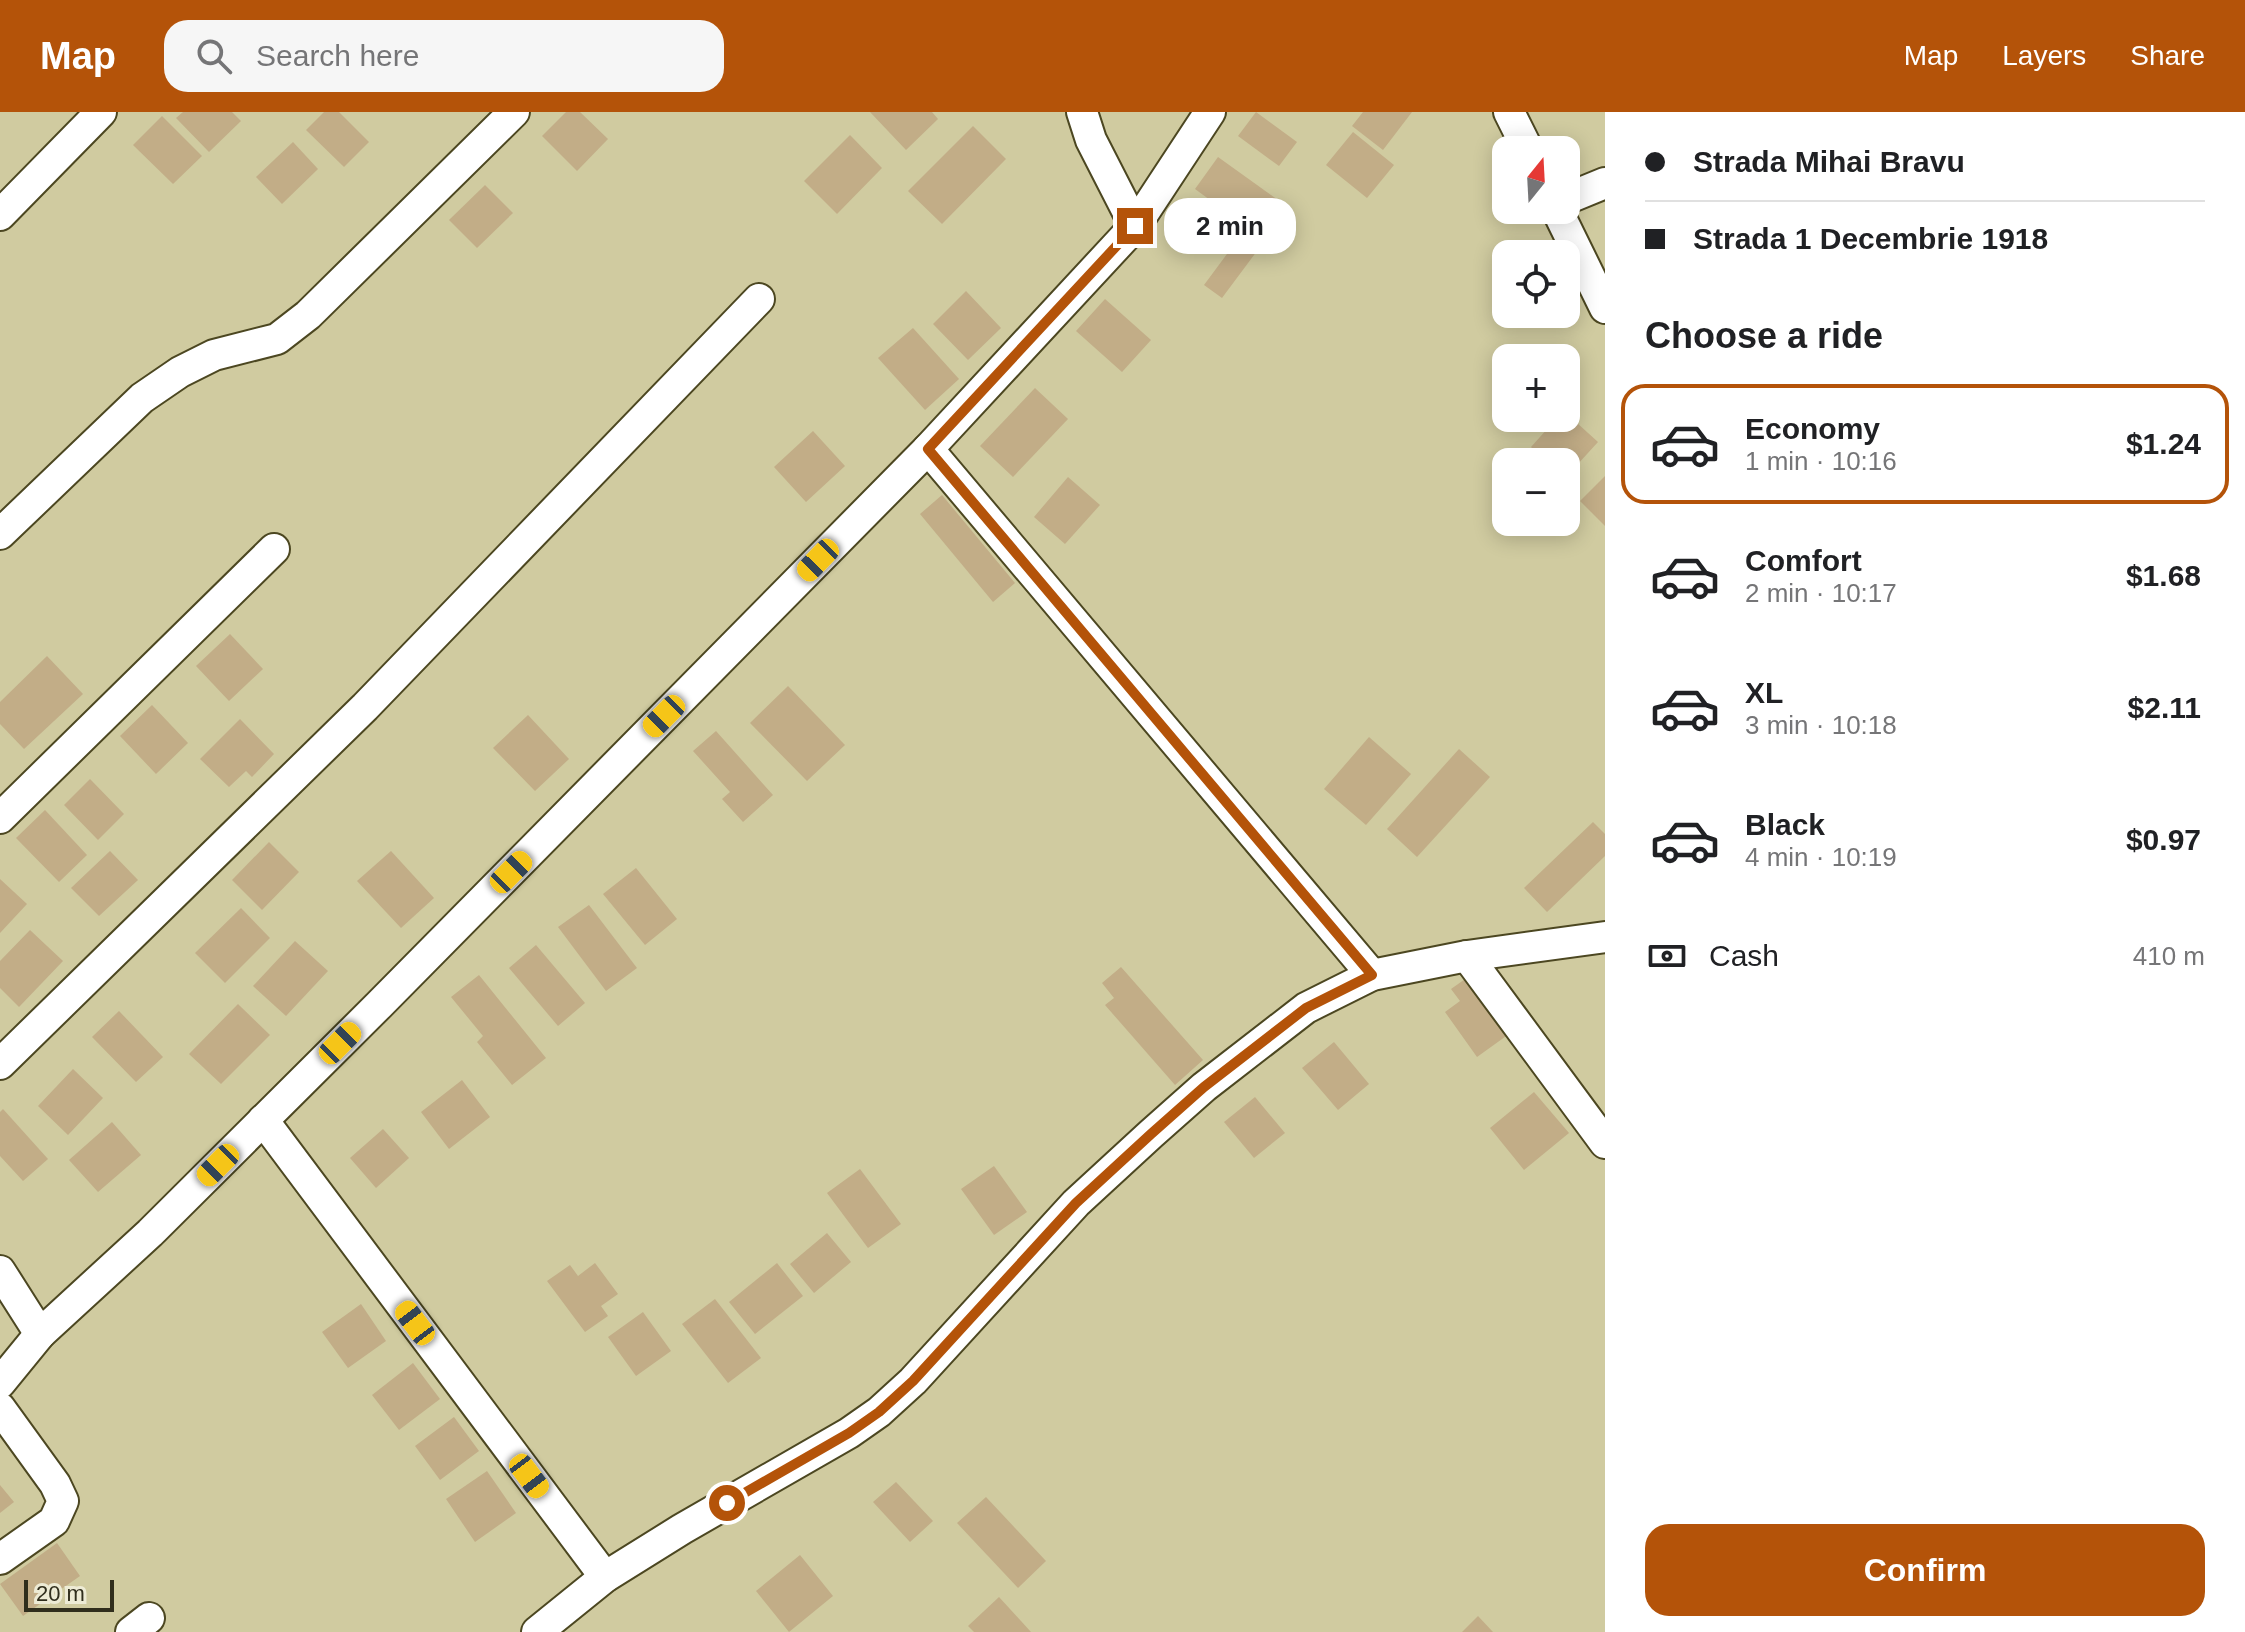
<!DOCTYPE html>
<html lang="en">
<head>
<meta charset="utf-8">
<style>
  body { margin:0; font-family:Arial,sans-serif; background:#f6f6f6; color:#202124; height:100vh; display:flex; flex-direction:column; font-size:30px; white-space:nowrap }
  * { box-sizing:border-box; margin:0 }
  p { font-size:26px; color:#757577 }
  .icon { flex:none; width:44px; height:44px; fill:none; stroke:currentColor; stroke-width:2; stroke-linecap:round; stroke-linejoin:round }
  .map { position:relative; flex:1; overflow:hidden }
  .panel { display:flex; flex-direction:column; background:#fff; width:640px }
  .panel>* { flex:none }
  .banner { display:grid; align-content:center; height:176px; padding:0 40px; background:#fff }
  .needle { width:52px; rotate:18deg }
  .tools { position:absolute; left:1492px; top:24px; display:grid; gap:16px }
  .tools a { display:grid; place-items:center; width:88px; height:88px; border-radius:16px; background:#fff; box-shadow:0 4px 20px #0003; font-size:40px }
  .scale { position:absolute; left:24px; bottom:20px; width:90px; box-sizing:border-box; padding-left:8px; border:4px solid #302e1d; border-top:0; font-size:22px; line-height:28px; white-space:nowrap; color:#302e1d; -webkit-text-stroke:6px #edebd5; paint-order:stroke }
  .end { position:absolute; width:36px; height:36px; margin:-18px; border:10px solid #b45309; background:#fff; box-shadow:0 0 0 4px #fff }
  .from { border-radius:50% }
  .bubble { position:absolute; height:56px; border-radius:24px; background:#fff; box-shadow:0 4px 20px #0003; font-size:26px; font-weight:600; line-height:56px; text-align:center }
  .car { position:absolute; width:24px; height:48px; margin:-24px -12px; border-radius:10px; box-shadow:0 0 6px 2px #0007; background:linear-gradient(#f5c518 24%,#345 0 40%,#f5c518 0 76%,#345 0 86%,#f5c518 0) }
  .banner b { display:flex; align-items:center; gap:28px; height:76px; font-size:30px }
  .banner b+b { border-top:2px solid #e0e0e0 }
  .banner i { width:20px; height:20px; background:#202124 }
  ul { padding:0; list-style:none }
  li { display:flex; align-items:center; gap:24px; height:120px; margin:0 16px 12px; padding:0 24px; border:4px solid transparent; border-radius:24px }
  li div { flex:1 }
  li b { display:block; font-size:30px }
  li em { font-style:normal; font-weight:600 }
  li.selected { border-color:#b45309 }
  li>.icon { width:72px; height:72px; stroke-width:1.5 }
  h2 { padding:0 40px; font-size:36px; line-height:96px }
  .pay { display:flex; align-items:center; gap:20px; height:88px; padding:0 40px; font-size:30px }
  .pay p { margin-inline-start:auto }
  .primary-button { display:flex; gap:16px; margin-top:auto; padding:16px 40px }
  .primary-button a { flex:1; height:92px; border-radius:24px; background:#b45309; color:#fff; font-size:32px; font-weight:600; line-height:92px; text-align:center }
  header { display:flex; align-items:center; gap:48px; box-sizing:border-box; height:112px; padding:0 40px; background:#b45309; color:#fff }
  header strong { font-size:38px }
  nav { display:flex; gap:44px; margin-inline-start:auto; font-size:28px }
  .search { width:560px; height:72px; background:#f6f6f6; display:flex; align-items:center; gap:20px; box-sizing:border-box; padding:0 28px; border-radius:24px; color:#757577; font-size:30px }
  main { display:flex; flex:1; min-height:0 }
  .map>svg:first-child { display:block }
  .building { fill:#c2ad87 }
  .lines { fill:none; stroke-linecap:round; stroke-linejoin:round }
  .minor-casing { stroke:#4c4721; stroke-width:34 }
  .minor { stroke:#fff; stroke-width:30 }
  .route { stroke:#b45309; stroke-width:10 }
</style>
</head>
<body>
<header>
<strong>Map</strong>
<div class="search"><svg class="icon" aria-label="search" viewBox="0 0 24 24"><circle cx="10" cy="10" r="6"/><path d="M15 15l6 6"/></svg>Search here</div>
<nav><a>Map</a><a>Layers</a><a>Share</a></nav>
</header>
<main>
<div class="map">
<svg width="1605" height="1520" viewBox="0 0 1605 1520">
  <rect width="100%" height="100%" fill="#d0cba0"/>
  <g class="building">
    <polygon points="183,0 232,0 241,9 209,40 176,6"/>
    <polygon points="324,0 339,0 369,30 344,55 306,18"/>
    <polygon points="566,0 580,0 608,27 577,59 542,24"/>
    <polygon points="870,0 932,0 938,7 906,38"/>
    <polygon points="1256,0 1297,30 1279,54 1238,24"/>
    <polygon points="1363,0 1412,0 1383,38 1352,14"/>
    <polygon points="162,4 202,44 173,72 133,33"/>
    <polygon points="973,14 1006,47 942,112 908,79"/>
    <polygon points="1353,20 1394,53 1367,86 1326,53"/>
    <polygon points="850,23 882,56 837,102 804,69"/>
    <polygon points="293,30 318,57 282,92 256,65"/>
    <polygon points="1218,45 1289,96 1222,186 1204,173 1247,115 1195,77"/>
    <polygon points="485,73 513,101 477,136 449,108"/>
    <polygon points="966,179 1001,216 968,248 933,212"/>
    <polygon points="1105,187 1151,228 1122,260 1076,219"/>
    <polygon points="913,216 959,267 925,298 878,246"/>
    <polygon points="1035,276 1068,307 1013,365 980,334"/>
    <polygon points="1566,301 1598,330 1566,365 1566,350 1547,350 1531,335 1557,306 1566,306"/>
    <polygon points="813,319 845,354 806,390 774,355"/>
    <polygon points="1605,364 1605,414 1580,389"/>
    <polygon points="1068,365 1100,393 1065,432 1034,405"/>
    <polygon points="942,383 1015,471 993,490 920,402"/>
    <polygon points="230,522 263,557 229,589 196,554"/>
    <polygon points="47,544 83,582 24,637 0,612 0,590"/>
    <polygon points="788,574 845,633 807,669 750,611"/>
    <polygon points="152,593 188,631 156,662 120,624"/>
    <polygon points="528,603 569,647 535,679 493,636"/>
    <polygon points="240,607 274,642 252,665 246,659 229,675 200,647"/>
    <polygon points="716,619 773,683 743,710 722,687 730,680 693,639"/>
    <polygon points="1369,625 1411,662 1366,713 1324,677"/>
    <polygon points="1459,637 1490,665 1417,745 1387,717"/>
    <polygon points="90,667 124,702 98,728 64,693"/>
    <polygon points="45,698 87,743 59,770 16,726"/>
    <polygon points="1593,710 1605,722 1605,744 1547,800 1524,776"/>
    <polygon points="269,730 299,760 262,798 232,768"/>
    <polygon points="110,739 138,768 99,804 71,776"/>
    <polygon points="391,739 434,786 401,816 357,769"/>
    <polygon points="636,756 677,807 645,833 603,782"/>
    <polygon points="0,767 27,792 0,821"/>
    <polygon points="589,793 637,856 606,879 558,815"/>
    <polygon points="241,796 270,826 225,871 195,841"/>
    <polygon points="30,818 63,849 19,895 0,876 0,849"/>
    <polygon points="295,829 328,859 286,904 253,874"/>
    <polygon points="536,833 585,891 558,914 509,856"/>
    <polygon points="1121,855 1203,948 1175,973 1105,893 1114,886 1102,871"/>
    <polygon points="479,863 546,946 512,973 477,930 483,924 451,885"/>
    <polygon points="1468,865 1509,922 1477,945 1445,900 1460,889 1451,877"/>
    <polygon points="238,892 270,923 221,972 189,942"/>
    <polygon points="119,899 163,945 136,970 92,925"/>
    <polygon points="1334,930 1369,972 1338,998 1302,956"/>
    <polygon points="73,957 103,986 68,1023 38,994"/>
    <polygon points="462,968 490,1005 449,1037 421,1000"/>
    <polygon points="1534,980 1569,1021 1524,1058 1490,1016"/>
    <polygon points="1255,985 1285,1021 1254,1046 1224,1010"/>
    <polygon points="3,997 48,1047 23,1069 0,1044 0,1000"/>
    <polygon points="112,1010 141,1043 98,1080 69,1048"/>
    <polygon points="383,1017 409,1046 376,1076 350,1046"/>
    <polygon points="994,1054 1027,1100 994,1123 961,1077"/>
    <polygon points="860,1057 901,1112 868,1136 827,1081"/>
    <polygon points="827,1121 851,1150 814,1181 790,1152"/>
    <polygon points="595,1151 618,1182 601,1194 608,1204 585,1220 547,1169 570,1153 578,1164"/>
    <polygon points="777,1151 803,1184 755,1222 729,1190"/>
    <polygon points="715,1187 761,1246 728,1271 682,1212"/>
    <polygon points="361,1192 386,1229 348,1256 322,1220"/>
    <polygon points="643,1200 671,1239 636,1264 608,1225"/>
    <polygon points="413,1251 440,1287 399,1318 372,1283"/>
    <polygon points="454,1305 479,1339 440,1368 415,1334"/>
    <polygon points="487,1359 516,1401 475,1430 446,1387"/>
    <polygon points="896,1370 933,1409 910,1430 873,1390"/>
    <polygon points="0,1373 14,1390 0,1401"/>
    <polygon points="986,1385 1046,1449 1018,1476 957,1411"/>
    <polygon points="57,1431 80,1464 23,1504 0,1472"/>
    <polygon points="800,1443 833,1484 789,1520 756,1479"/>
    <polygon points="999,1485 1031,1520 974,1520 968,1514"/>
    <polygon points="1478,1504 1493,1520 1462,1520"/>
  </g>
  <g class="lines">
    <g class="minor-casing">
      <g id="minor">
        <polyline points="1082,0 1091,28 1135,114"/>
        <polyline points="1509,0 1528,38"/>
        <polyline points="1566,87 1605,71"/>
        <polyline points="1557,98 1605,196"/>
        <polyline points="0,103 101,0"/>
        <polyline points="928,337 1372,863"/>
        <polyline points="0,422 142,286 180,260 214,243 277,227 308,203 514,0"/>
        <polyline points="0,706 274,437"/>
        <polyline points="1467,844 1605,1031"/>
        <polyline points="0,952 365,595 759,187"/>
        <polyline points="263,1008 605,1465"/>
        <polyline points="0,1159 40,1222"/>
        <polyline points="0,1271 40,1222 150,1121 379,893 928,337 1135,114 1210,0"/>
        <polyline points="0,1296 55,1372 63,1389 54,1409 0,1447"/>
        <polyline points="131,1520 149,1506"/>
        <polyline points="537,1520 605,1465 682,1417 849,1321 879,1300 913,1269 1076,1091 1151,1022 1204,975 1306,896 1372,863 1467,844 1605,825"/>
      </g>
    </g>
    <use href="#minor" class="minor"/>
  </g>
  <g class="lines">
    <polyline class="route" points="727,1391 849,1321 879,1300 913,1269 1076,1091 1151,1022 1204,975 1306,896 1372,863 928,337 1135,114"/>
  </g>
</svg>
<div class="tools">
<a><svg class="needle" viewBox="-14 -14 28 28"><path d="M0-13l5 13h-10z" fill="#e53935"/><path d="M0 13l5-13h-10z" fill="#757577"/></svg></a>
<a><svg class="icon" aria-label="locate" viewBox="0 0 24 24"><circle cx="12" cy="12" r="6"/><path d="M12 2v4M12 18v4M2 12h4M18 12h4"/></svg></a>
<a>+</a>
<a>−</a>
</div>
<div class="scale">20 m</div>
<i class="end from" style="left:727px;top:1391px"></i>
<i class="end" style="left:1135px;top:114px"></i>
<div class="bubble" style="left:1164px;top:86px;width:132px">2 min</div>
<i class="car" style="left:818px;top:448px;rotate:224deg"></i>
<i class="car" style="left:664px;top:604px;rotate:225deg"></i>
<i class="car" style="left:511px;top:760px;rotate:45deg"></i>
<i class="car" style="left:340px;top:931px;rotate:45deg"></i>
<i class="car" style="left:218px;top:1053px;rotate:225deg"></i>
<i class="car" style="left:415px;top:1211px;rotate:323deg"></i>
<i class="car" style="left:529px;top:1364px;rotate:143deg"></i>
</div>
<section class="panel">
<div class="banner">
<b><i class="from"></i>Strada Mihai Bravu</b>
<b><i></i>Strada 1 Decembrie 1918</b>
</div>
<h2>Choose a ride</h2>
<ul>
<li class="selected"><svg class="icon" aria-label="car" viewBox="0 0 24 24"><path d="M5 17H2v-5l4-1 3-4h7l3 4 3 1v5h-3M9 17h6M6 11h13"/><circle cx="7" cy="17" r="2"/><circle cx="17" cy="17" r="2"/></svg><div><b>Economy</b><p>1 min · 10:16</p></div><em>$1.24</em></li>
<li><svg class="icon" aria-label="car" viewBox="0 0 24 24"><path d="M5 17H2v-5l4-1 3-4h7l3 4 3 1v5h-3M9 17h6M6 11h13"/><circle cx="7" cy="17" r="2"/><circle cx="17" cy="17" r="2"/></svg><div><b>Comfort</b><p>2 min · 10:17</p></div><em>$1.68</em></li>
<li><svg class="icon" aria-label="car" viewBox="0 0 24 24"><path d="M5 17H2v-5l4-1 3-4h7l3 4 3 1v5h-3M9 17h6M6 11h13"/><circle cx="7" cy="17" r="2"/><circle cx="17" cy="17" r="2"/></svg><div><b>XL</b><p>3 min · 10:18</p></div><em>$2.11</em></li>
<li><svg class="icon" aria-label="car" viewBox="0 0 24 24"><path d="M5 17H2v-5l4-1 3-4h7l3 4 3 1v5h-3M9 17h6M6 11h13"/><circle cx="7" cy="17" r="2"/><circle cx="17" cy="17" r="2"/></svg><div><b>Black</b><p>4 min · 10:19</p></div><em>$0.97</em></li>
</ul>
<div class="pay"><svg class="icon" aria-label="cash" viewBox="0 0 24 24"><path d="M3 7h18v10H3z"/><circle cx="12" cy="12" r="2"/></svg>Cash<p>410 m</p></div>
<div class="primary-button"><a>Confirm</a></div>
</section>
</main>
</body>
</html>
